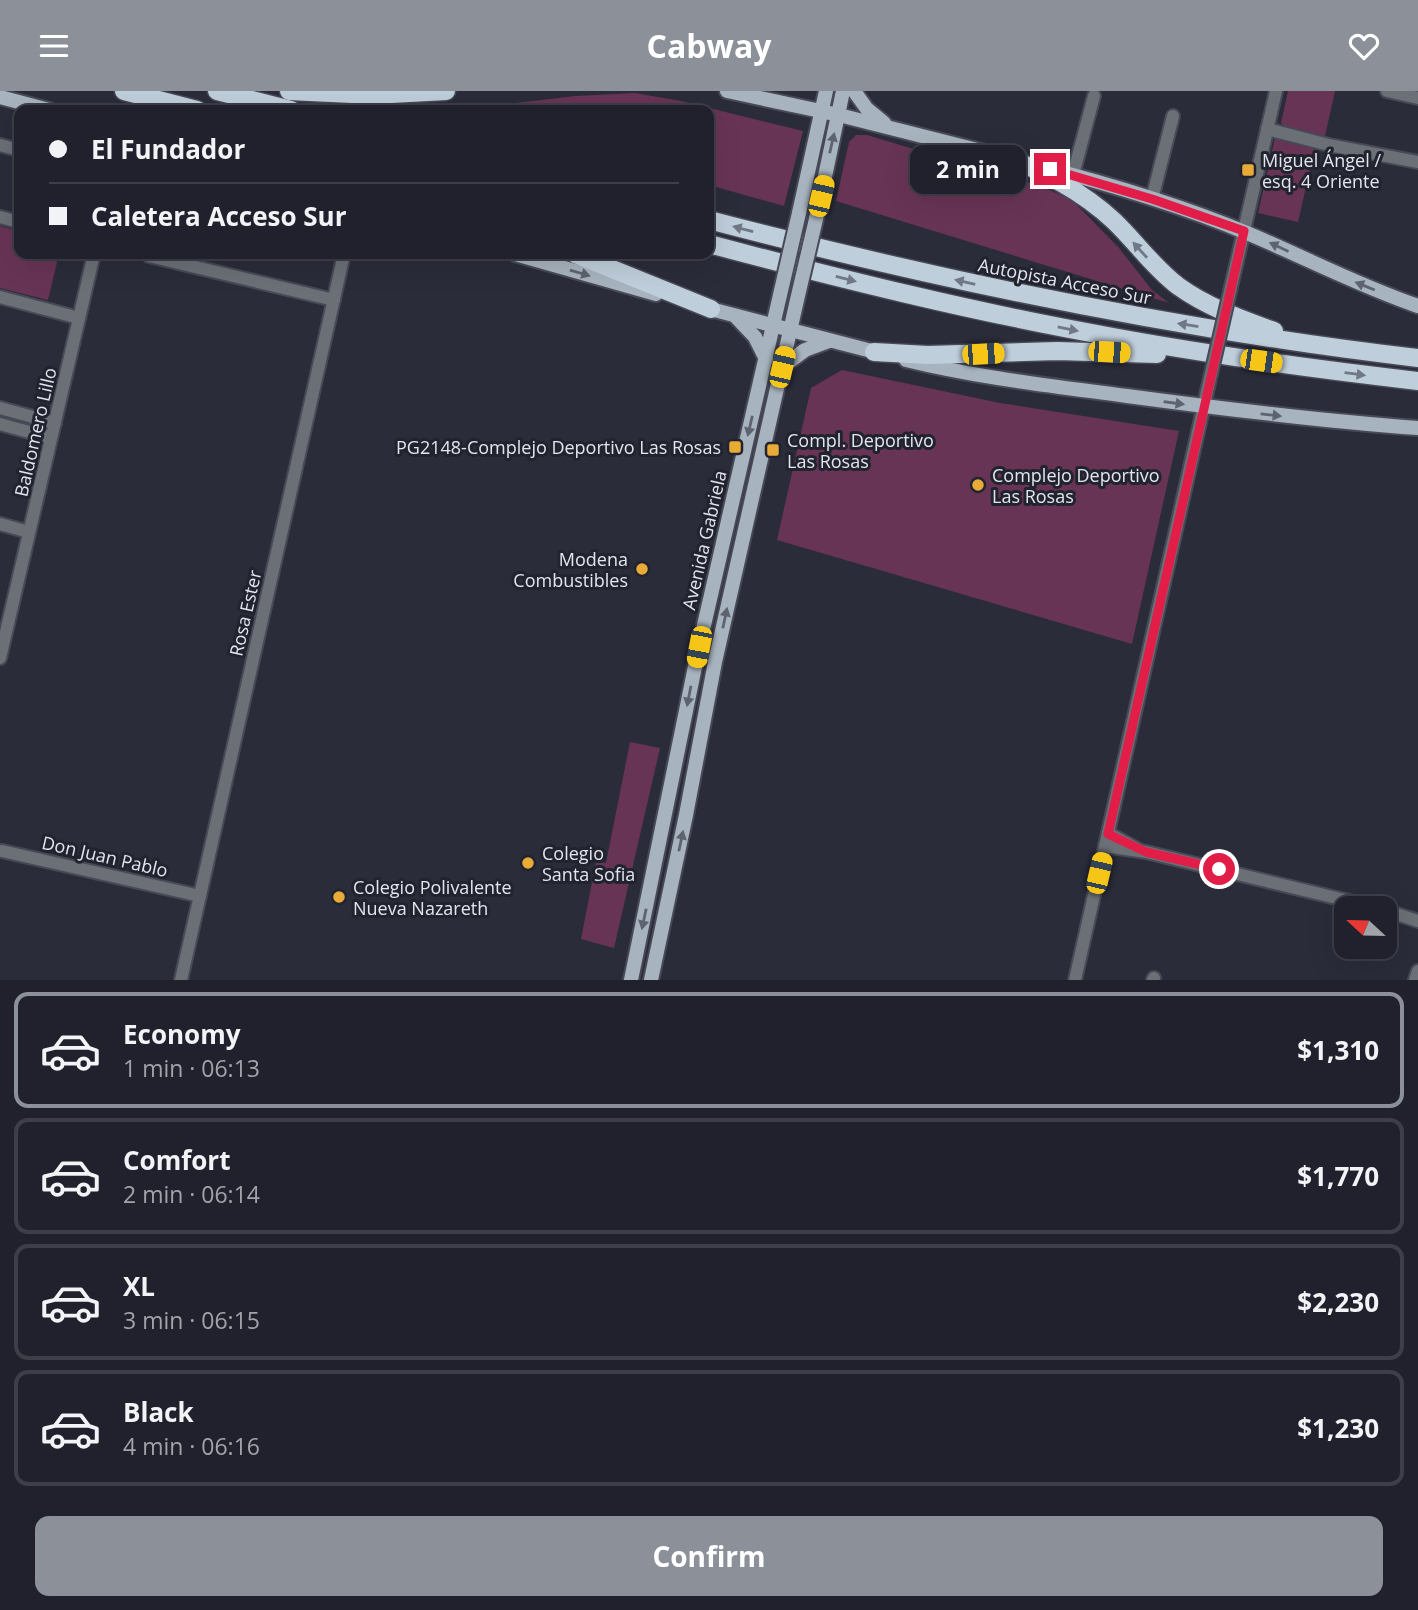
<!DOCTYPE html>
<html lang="en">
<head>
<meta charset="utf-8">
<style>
  body { margin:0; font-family:"Open Sans",sans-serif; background:#282934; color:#f1f3f6; height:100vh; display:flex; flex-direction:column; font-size:26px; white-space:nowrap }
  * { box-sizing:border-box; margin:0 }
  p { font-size:23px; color:#a2a3a9 }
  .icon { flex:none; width:38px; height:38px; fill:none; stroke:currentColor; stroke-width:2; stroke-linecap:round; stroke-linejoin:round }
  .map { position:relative; height:889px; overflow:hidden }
  .panel { display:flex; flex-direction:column; background:#20212c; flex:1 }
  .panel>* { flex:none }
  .hud { position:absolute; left:14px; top:14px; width:700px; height:154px; border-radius:14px; box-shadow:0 7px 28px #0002,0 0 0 2px #3d3e48; display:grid; align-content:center; height:154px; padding:0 35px; background:#20212c }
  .needle { width:46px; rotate:292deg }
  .buttons { position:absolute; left:1334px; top:805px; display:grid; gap:14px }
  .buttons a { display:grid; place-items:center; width:63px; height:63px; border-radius:14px; background:#20212c; box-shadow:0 7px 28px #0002,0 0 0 2px #3d3e48; font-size:35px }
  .end { position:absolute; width:32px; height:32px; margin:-16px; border:9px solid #e11d48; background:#fff; box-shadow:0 0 0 4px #fff }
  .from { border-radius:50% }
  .bubble { position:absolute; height:49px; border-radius:14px; background:#20212c; box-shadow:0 7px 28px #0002,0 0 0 2px #3d3e48; font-size:23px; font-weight:700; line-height:49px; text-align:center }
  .car { position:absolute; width:21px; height:42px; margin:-21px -10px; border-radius:9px; box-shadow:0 0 5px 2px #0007; background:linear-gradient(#f5c518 24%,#345 0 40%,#f5c518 0 76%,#345 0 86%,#f5c518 0) }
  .hud b { display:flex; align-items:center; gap:24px; height:66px; font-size:26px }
  .hud b+b { border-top:2px solid #3d3e48 }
  .hud i { width:18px; height:18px; background:#f1f3f6 }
  ul { padding:12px 0 0; list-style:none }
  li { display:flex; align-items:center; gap:21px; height:116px; margin:0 14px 10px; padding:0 21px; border:4px solid #3d3e48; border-radius:14px }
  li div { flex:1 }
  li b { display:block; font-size:26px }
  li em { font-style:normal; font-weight:700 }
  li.current { border-color:#8c9099 }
  li>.icon { width:63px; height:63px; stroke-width:1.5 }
  .action { display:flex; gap:14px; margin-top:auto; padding:14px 35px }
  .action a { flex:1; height:80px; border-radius:14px; background:#8c9099; color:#fff; font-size:28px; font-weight:700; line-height:80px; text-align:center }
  header { display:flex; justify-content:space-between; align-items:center; height:91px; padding:0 35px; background:#8c9099; color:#fff; font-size:32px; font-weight:700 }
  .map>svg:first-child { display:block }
  .green { fill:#683456 }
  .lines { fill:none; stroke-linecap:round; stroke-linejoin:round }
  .minor-casing { stroke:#484957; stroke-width:16 }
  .major-casing { stroke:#484957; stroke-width:18 }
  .highway-casing { stroke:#484957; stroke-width:21 }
  .minor { stroke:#6b7076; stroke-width:12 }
  .major { stroke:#a7b3be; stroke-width:14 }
  .highway { stroke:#bfcedb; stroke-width:18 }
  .minor-bridge-casing { stroke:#484957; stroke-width:16; stroke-linecap:butt }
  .major-bridge-casing { stroke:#484957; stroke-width:18; stroke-linecap:butt }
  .minor-bridge { stroke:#6b7076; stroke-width:12 }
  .major-bridge { stroke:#a7b3be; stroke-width:14 }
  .oneway { fill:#5d646f }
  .oneway2 { fill:#707885 }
  .route { stroke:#e11d48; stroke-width:9 }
  .poi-dot { fill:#e9ab38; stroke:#21232f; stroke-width:2.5 }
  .labels { text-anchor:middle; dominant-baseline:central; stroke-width:6; stroke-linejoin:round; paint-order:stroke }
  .poi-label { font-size:18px; fill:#e3e4ed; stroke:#21232f; text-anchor:start }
  .street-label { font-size:18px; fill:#e3e4ed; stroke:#21232f }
</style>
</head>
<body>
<header><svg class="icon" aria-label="menu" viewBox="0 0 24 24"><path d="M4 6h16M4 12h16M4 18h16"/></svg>Cabway<svg class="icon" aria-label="heart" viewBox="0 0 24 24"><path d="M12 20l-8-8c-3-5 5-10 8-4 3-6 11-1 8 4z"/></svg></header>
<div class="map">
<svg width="1418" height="889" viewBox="0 0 1418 889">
  <rect width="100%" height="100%" fill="#2a2c3a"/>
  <g class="green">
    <polygon points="1288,0 1335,0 1325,45 1286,37 1281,32"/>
    <polygon points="635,2 681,10 803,40 784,115 709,94 709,19 456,19 575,5"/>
    <polygon points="856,44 867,44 950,69 953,64 1047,98 1072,109 1119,157 1152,199 1169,212 836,110 849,51"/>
    <polygon points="1275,47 1315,56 1298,131 1258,122"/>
    <polygon points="0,135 19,140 19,163 59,163 48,209 0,197"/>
    <polygon points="842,279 1000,312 1179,340 1132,553 777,449 811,297"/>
    <polygon points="630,651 660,657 614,857 581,848 596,771 606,772"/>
  </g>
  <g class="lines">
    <g class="minor-casing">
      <g id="minor">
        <polyline points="1387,0 1418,7"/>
        <polyline points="1267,38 1329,54 1418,71"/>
        <polyline points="0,54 19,59"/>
        <polyline points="1073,84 1094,5"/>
        <polyline points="1152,108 1173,25"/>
        <polyline points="0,126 19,131"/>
        <polyline points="149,165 334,209"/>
        <polyline points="1231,196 1276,0"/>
        <polyline points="0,206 79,227"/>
        <polyline points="0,317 55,332"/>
        <polyline points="0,333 51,347"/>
        <polyline points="0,433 29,441"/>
        <polyline points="0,567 94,163"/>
        <polyline points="1108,742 1139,759"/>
        <polyline points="1105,755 1146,761 1378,817"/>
        <polyline points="2,760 200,805"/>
        <polyline points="1384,819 1418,830"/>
        <polyline points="181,889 344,163"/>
        <polyline points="1075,889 1208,296"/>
        <polyline points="1153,889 1154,887"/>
        <polyline points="1415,889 1418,880"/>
      </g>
    </g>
    <g class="major-casing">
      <g id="major">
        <polyline points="727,0 839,24 1013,68"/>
        <polyline points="854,0 867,18 884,32"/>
        <polyline points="0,6 49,19"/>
        <path d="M1039 75C1109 93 1180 114 1247 142 1304 166 1359 195 1418 215"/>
        <polyline points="799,122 826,0"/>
        <polyline points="816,128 843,0"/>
        <polyline points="515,163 656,203"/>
        <polyline points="703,216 883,263"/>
        <polyline points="737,227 755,246 766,268"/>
        <path d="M906 269C979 287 1053 295 1127 305 1224 318 1320 330 1418 337"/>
        <polyline points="782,276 805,259 829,250"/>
        <polyline points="631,889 699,556 780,204"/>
        <polyline points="651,889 686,724 715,571 797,209"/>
      </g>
    </g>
    <g class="highway-casing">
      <g id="highway">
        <polyline points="124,0 197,19"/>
        <polyline points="217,0 291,19"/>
        <polyline points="289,0 373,4 446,0"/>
        <path d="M1004 65C1044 81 1082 100 1114 130 1136 151 1153 176 1178 195 1207 216 1241 228 1274 240"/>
        <path d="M709 129C942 190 1178 239 1418 267"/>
        <path d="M709 153C841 188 973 221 1108 245 1210 264 1314 278 1418 290"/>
        <polyline points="575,163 711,218"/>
        <polyline points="874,261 928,264 1057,260 1157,263"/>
      </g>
    </g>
    <use href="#minor" class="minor"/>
    <use href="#major" class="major"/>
    <use href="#highway" class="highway"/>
    <g class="minor-bridge-casing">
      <polyline id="minor-bridge" points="1208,296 1231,196"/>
    </g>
    <g class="major-bridge-casing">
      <g id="major-bridge">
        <polyline points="780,204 799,122"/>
        <polyline points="797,209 816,128"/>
      </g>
    </g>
    <use href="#minor-bridge" class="minor-bridge"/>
    <use href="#major-bridge" class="major-bridge"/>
  </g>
  <defs><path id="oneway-solid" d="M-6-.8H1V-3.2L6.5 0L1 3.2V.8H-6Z" transform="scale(1.75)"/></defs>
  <g class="oneway">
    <use href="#oneway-solid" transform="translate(832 52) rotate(-77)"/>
    <use href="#oneway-solid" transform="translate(1279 156) rotate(-155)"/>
    <use href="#oneway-solid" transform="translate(580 182) rotate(16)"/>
    <use href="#oneway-solid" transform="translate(1365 195) rotate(-158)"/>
    <use href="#oneway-solid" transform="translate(1174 312) rotate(8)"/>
    <use href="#oneway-solid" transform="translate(1271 324) rotate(6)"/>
    <use href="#oneway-solid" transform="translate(750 335) rotate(103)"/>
    <use href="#oneway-solid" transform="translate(725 527) rotate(-78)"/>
    <use href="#oneway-solid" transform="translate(689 605) rotate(101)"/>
    <use href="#oneway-solid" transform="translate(681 750) rotate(-78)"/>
    <use href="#oneway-solid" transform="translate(644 828) rotate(102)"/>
  </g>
  <g class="oneway2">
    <use href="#oneway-solid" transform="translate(743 138) rotate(-165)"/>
    <use href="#oneway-solid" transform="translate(1140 159) rotate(-132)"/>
    <use href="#oneway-solid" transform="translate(846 188) rotate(14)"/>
    <use href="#oneway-solid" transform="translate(965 191) rotate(-167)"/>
    <use href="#oneway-solid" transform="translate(1188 234) rotate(-171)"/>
    <use href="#oneway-solid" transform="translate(1068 238) rotate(11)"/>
    <use href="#oneway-solid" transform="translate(1355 283) rotate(7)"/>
  </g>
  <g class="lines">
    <polyline class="route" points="1050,78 1152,108 1244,140 1108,743 1146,761 1219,778"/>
  </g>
  <g class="poi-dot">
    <rect x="1241" y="72" width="14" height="14" rx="3.5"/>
    <rect x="728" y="349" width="14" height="14" rx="3.5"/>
    <rect x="766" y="352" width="14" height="14" rx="3.5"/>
    <circle cx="978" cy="394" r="7"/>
    <circle cx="642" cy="478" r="7"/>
    <circle cx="528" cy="772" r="7"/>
    <circle cx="339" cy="806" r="7"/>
  </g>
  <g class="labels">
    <g class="poi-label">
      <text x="1262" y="69">Miguel Ángel /<tspan x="1262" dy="21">esq. 4 Oriente</tspan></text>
      <text x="787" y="349">Compl. Deportivo<tspan x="787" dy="21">Las Rosas</tspan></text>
      <text x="721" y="356" text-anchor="end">PG2148-Complejo Deportivo Las Rosas</text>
      <text x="992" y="384">Complejo Deportivo<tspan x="992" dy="21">Las Rosas</tspan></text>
      <text x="628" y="468" text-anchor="end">Modena<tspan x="628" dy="21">Combustibles</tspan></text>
      <text x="542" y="762">Colegio<tspan x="542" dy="21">Santa Sofia</tspan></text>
      <text x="353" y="796">Colegio Polivalente<tspan x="353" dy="21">Nueva Nazareth</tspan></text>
    </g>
    <g class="street-label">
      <text transform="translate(1065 190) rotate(11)">Autopista Acceso Sur</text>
      <text transform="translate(35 341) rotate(-77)">Baldomero Lillo</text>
      <text transform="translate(704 449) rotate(-77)">Avenida Gabriela</text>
      <text transform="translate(245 522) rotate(-77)">Rosa Ester</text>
      <text transform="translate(105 765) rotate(13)">Don Juan Pablo</text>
    </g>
  </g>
</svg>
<div class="buttons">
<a><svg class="needle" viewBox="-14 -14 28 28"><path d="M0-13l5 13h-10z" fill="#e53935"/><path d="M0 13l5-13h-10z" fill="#a2a3a9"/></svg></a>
</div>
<i class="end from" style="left:1219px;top:778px"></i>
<i class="end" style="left:1050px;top:78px"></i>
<div class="bubble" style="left:910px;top:54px;width:116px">2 min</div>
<i class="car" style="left:821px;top:105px;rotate:13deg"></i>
<i class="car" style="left:1109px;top:261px;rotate:93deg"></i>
<i class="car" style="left:983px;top:263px;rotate:87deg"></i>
<i class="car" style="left:1261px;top:270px;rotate:98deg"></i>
<i class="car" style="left:782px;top:276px;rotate:13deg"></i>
<i class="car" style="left:699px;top:556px;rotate:191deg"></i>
<i class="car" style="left:1099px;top:782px;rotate:13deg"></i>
<div class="hud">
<b><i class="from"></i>El Fundador</b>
<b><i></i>Caletera Acceso Sur</b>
</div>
</div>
<section class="panel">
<ul>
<li class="current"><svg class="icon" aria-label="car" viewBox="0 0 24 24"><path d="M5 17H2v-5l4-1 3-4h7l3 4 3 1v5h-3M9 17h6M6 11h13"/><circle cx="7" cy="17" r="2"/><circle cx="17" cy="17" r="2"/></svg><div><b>Economy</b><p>1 min · 06:13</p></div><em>$1,310</em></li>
<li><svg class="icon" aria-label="car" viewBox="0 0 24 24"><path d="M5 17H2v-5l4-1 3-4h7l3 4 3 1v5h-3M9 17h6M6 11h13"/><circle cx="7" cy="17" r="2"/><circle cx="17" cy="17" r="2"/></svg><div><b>Comfort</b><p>2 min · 06:14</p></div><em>$1,770</em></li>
<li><svg class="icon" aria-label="car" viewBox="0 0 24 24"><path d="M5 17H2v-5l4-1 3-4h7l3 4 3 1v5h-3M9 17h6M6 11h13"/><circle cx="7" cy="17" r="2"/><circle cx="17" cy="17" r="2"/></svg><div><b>XL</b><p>3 min · 06:15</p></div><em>$2,230</em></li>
<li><svg class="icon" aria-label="car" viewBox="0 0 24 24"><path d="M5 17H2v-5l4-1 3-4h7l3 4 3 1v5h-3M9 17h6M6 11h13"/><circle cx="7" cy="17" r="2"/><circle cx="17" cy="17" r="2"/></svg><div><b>Black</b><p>4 min · 06:16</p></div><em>$1,230</em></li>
</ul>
<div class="action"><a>Confirm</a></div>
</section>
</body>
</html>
